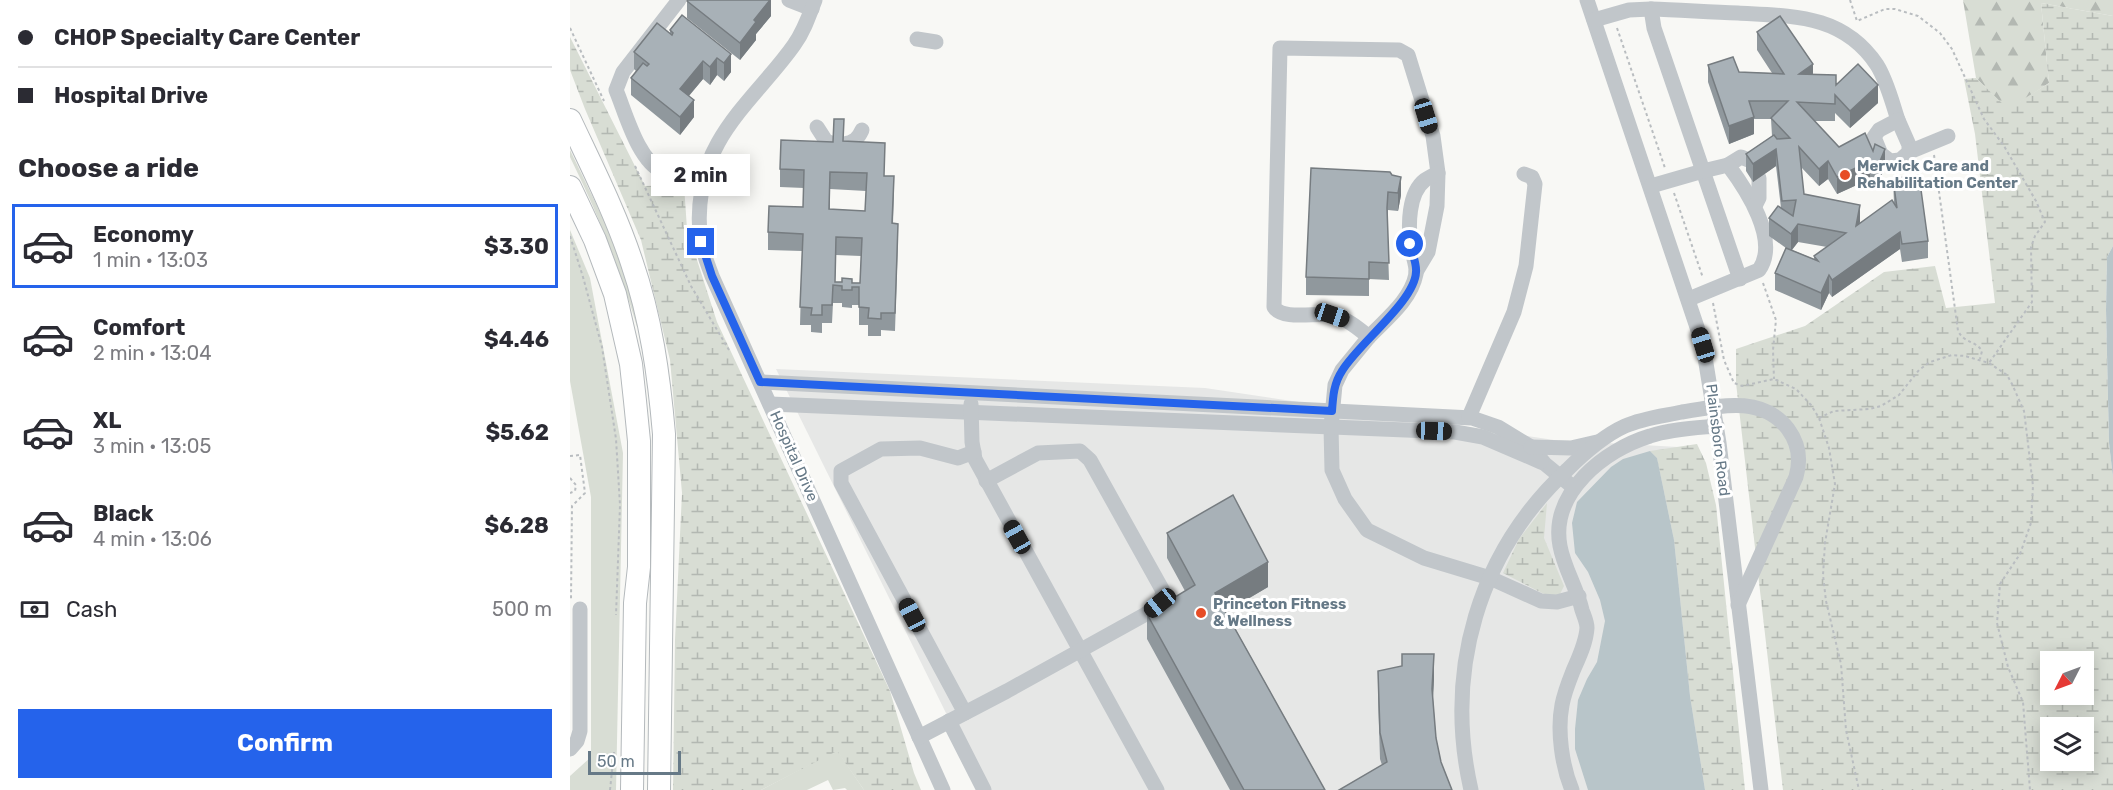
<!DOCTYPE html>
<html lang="en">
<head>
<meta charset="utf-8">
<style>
  body { margin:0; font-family:Rubik,sans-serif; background:#f2f2f3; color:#2b2b33; height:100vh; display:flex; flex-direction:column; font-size:22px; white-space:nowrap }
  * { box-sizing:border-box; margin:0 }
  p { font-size:20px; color:#7c7c81 }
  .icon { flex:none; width:33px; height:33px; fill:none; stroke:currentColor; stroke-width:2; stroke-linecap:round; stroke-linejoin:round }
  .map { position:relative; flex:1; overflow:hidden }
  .panel { display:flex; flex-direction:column; background:#fff; width:570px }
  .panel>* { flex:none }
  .banner { display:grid; align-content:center; height:132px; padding:0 18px; background:#fff }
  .needle { width:39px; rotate:228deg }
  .tools { position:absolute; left:1470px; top:651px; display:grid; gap:12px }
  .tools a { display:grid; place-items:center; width:54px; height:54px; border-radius:0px; background:#fff; box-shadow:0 3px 15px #0003; font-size:30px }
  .scale { position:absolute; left:18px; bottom:15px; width:93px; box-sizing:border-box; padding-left:6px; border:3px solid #667987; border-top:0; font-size:16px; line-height:21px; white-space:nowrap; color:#667987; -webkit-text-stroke:4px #fff; paint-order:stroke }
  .end { position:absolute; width:27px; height:27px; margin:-14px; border:8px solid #2563eb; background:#fff; box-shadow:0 0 0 3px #fff }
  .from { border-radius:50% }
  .bubble { position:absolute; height:42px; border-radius:0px; background:#fff; box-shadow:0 3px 15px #0003; font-size:20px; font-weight:700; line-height:42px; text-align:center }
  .car { position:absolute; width:18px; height:36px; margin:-18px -9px; border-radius:8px; box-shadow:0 0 4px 2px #0007; background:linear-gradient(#222 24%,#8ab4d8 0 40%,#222 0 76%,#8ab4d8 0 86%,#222 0) }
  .banner b { display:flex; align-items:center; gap:21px; height:57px; font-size:22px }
  .banner b+b { border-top:2px solid #e1e1e2 }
  .banner i { width:15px; height:15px; background:#2b2b33 }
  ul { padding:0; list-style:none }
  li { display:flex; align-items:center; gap:18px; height:84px; margin:0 12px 9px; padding:0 6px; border:3px solid transparent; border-radius:0px }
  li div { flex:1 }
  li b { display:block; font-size:22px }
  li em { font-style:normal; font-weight:700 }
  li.current { border-color:#2563eb }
  li>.icon { width:54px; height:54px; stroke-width:1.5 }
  h2 { padding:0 18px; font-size:27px; line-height:72px }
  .pay { display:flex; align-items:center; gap:15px; height:66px; padding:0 18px; font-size:22px }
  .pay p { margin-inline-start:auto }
  .primary-button { display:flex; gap:12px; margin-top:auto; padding:12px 18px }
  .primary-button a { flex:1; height:69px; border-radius:0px; background:#2563eb; color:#fff; font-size:24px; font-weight:700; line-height:69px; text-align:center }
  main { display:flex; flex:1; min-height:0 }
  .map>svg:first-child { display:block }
  .built { fill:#e6e7e6 }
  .grass { fill:#d8ddd4 }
  .forest { fill:url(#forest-firs) }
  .wetland { fill:url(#wetland-marsh); fill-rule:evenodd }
  .water { fill:#b8c5c9 }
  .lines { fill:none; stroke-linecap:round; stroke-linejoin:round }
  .highway-casing { stroke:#b4b9bc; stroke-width:24 }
  .path { stroke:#b9bdc0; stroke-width:2; stroke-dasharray:3 3; stroke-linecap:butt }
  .minor { stroke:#c1c6ca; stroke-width:15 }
  .highway { stroke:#fff; stroke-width:22 }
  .wall { fill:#90989d; fill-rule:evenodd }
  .shaded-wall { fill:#767c80 }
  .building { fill:#a8b1b7; stroke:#767c80; stroke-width:1.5; fill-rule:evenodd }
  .route { stroke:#2563eb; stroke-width:8 }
  .poi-dot { fill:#e74d26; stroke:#fff; stroke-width:2 }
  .labels { text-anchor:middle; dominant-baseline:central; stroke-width:6; stroke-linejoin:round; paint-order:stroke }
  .poi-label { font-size:15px; font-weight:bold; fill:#667987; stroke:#fff; text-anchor:start }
  .street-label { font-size:15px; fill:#667987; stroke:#fff }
</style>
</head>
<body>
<main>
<section class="panel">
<div class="banner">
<b><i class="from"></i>CHOP Specialty Care Center</b>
<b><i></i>Hospital Drive</b>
</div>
<h2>Choose a ride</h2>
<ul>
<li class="current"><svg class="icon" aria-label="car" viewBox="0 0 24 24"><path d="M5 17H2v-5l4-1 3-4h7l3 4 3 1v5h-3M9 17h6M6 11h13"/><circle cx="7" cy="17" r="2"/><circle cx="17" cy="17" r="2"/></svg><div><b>Economy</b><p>1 min · 13:03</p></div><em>$3.30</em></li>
<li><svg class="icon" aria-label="car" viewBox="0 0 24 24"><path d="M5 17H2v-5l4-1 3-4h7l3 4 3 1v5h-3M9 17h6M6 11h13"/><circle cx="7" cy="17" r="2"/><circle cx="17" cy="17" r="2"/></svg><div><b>Comfort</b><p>2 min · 13:04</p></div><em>$4.46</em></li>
<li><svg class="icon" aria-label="car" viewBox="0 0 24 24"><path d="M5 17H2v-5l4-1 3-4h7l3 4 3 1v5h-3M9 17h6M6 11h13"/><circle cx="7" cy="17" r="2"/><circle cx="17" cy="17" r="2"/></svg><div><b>XL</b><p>3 min · 13:05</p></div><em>$5.62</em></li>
<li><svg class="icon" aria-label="car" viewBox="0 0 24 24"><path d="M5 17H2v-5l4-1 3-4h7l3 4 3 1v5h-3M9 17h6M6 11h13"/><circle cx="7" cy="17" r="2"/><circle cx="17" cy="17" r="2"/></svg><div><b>Black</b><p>4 min · 13:06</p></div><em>$6.28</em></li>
</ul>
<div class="pay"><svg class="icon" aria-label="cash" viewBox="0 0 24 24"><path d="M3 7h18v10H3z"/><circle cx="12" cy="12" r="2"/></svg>Cash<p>500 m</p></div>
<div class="primary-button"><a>Confirm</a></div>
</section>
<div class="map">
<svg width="1543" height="790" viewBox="0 0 1543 790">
  <defs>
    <pattern id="forest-firs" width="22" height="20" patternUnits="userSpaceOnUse" patternTransform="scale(1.5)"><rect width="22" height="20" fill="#d8ddd4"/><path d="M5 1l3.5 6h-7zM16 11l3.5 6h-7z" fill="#b3b8b2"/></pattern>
    <pattern id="wetland-marsh" width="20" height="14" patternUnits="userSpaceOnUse" patternTransform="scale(1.5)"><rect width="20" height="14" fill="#d8ddd4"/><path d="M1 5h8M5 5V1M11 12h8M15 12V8" fill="none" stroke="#b3b8b2"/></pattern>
  </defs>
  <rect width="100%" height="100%" fill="#f8f8f5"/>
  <polygon class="built" points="206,369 635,388 984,440 1126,448 1169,790 414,790"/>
  <g class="grass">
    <path d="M0 150 42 237 73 327H67C50 268 27 212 0 157Z"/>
    <polygon points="0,230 20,278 53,453 46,790 0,790 0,776 21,757 21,497 0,381"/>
    <polygon points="267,750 294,790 277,790 275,788 263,790 258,780 237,790 191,790"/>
  </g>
  <polygon class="forest" points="1393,0 1543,0 1543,16 1471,3 1479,83 1438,110 1406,78"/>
  <g class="wetland">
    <path d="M1471 3 1543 16V246L1537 257 1536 310 1539 443 1543 478V790H1213L1166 383V349L1235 326 1314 272 1365 266 1376 308 1425 303 1405 134 1394 79 1406 78 1438 109 1479 83ZM1480 662H1514V694H1480ZM1480 728H1514V760H1480Z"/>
    <polygon points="0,37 75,186 114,185 117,229 147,322 320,691 344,773 351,790 294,790 267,751 191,790 103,790 105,640 112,493 100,360 71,240 15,109 0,70"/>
    <polygon points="1127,444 1136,463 1146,505 1175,790 1135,790 1120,696 1104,540 1087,458 1080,451"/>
    <polygon points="977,503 974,538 994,586 989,596 974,594 933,573 949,539"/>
  </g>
  <g class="water">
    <polygon points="1543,246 1543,478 1539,443 1536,310 1537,257"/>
    <polygon points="1080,451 1087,458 1104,540 1120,696 1135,790 1018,790 1005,749 1005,729 1008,700 1017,679 1027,662 1035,621 1030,600 1018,572 1005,553 1002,523 1007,502 1041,467 1053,459"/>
  </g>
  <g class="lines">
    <g class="highway-casing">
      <g id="highway">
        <path d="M0 120C22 167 46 214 62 263 81 318 89 376 94 434L89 790"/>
        <polyline points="0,187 25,240 45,294 61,364 65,401 69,441 69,567 65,603 62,790"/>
      </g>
    </g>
    <g class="path">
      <polyline points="1280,0 1287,21 1315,9 1325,9 1348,16 1370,33 1382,49 1414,119 1434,146 1466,201 1475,222 1465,236 1461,247 1462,302 1419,363"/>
      <polyline points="0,28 34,101"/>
      <polyline points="1047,28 1095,168"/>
      <path d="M1364 155 1388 331C1395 344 1405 340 1412 351L1410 359"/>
      <polyline points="65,166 121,286 159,350"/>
      <polyline points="1104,193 1133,278"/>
      <polyline points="0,236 13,277 32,347 46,439 50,505 46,615"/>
      <polyline points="1193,283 1206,320 1203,350 1204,379"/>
      <polyline points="1143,303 1154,360 1164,383 1172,386 1204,379 1226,389 1241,405 1249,418 1259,448 1265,484 1255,543 1253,575 1256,601 1271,664 1276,730 1289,790"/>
      <polyline points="1249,418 1264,411 1299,409 1311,406 1329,395 1349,370 1360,362 1382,355 1395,356 1419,363 1437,375 1442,384 1454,411 1456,427 1463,486 1461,523 1450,554 1430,584 1427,623 1438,667 1453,702 1460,790"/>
      <polyline points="0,456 10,455 15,493 2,506 1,600"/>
      <polyline points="0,478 6,485 5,491 0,493"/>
      <polyline points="40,790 44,752"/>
    </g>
    <g class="minor">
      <path d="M109 0 53 72 46 90C56 114 68 161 93 172 105 177 121 179 134 183"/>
      <polyline points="219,0 242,9"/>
      <path d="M245 0C239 16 234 31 224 45 200 79 168 107 148 143 132 171 126 210 131 241 133 253 138 265 142 276L373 790"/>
      <polyline points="1017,0 1133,345 1149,443 1191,790"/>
      <polyline points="1081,9 1084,28 1170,279"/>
      <path d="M1024 20 1059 10 1081 9C1110 10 1139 12 1168 13 1222 16 1273 14 1307 65 1317 81 1322 102 1328 120"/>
      <polyline points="347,39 366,42"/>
      <polygon points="1328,120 1339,145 1339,152 1330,160 1320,161 1311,154 1304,137 1309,130"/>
      <polyline points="247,127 256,141 264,144"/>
      <path d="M274 144C284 142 288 139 292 130"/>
      <polyline points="1339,152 1378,136"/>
      <polyline points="1158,165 1171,157 1181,161 1184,166"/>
      <path d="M1081 186 1133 171 1158 165C1176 189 1210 240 1189 270L1119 299"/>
      <polyline points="1185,206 1189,198 1189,178"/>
      <path d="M846 272 858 252 867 206 868 173 863 136 838 55 829 50 710 48 704 307C713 321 747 312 763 315 777 319 788 328 799 337L772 370 765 385 761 427 762 470 775 499 797 530 854 558 920 578 971 601 987 602 1009 596"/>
      <path d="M799 337C816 319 841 300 846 274 847 265 842 255 841 246 838 226 838 193 855 180 859 177 864 175 868 173"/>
      <polyline points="191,382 902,418 928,427 961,447 975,464 1003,487"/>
      <polyline points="200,404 885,432 913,437 971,462"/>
      <polyline points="401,404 402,442 405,459 587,790"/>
      <polyline points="899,417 944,312 956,266 965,184 962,177 954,174"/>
      <polyline points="961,447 1001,448 1027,442"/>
      <polyline points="395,713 271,483 271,471 311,449 350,448 388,458 404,452"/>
      <polyline points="379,721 414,790"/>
      <polyline points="349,737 437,691 576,614 590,603 593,591 520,460 510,451 468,453 416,481"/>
      <polyline points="0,749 7,741 10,731 10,609"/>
      <path d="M901 790C874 671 908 553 997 470 1014 453 1033 436 1055 426 1073 418 1093 416 1112 412 1149 406 1192 395 1218 429 1229 444 1231 460 1226 477L1168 605"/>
      <path d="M1002 790C992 766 987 731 992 705 994 694 999 681 1003 671 1009 657 1016 643 1017 628 1017 622 1014 616 1012 610 1007 588 994 568 990 546 980 493 1034 450 1080 436 1101 429 1125 428 1147 426"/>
    </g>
    <use href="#highway" class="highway"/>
  </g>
  <g class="wall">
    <polygon points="201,0 201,16 186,34 186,40 170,60 117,18 117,1"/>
    <polygon points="100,30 161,54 161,72 154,81 147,75 140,85 133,79 119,96 124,117 110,135 61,95 61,78 66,71 64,69 64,52 100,33"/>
    <path d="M1187 32 1243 74 1308 103 1280 128 1265 113V121H1244L1269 147 1303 151 1315 167 1308 183 1300 179 1267 194 1258 179 1249 186 1231 167 1234 194 1290 223 1324 203 1323 179 1358 241V258L1332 262 1330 249 1262 297 1259 293 1251 310 1205 290V273L1216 248 1199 236V218L1211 208 1206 166 1183 182 1176 171V154L1202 136 1201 119H1184V134L1159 144 1138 82V65L1169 72 1202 73 1187 50ZM1228 242 1257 247 1244 256V259L1222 250Z"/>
    <path d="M274 141 315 176 324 194 323 223 328 241 325 331 311 330V336H298V325H289V305H282V308L272 307V303H263L262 323H252V333L241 332V325H230L232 251 198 250V232L233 207 234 188 210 187V169L263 142ZM260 189 296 191 295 211 260 209ZM266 255 291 256 290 283 265 282Z"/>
    <polygon points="820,172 831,195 828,211 818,210 817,220 819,280 799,279 799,296 736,295 736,277"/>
    <polygon points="597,533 698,587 656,612 755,790 660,790 577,639 577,614 615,591 597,558"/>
    <polygon points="808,671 864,679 863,698 866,738 871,762 812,765 810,759 808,697"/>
  </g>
  <g class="shaded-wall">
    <polygon points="200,0 201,0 201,16 186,34 186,40 170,60 170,43 184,20"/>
    <polygon points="161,54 161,72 154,81 154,63"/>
    <polygon points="147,58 147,75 140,85 140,67"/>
    <polygon points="133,61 133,79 110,106 110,89"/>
    <polygon points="1243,64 1243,82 1229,74"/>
    <polygon points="1308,85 1308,103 1280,128 1280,111"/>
    <polygon points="124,100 124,117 110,135 110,117"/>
    <polygon points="1184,117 1184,134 1159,144 1159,126"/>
    <polygon points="1206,149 1206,166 1183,182 1183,164"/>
    <polygon points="1315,149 1315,167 1308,183 1308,166"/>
    <polygon points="1258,161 1258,179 1249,186 1249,169"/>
    <polygon points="1300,161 1300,179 1267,194 1267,177"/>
    <polygon points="831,177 831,195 828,211 828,193"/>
    <polygon points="1290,205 1290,222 1286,243 1286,226"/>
    <polygon points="1228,224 1228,242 1221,251 1221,234"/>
    <polygon points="1330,232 1330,249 1262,297 1262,280"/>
    <polygon points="1259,275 1259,293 1251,310 1251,293"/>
    <polygon points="698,562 698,587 645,618 645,593"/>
    <polygon points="864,654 864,679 862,714 862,689"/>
  </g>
  <g class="building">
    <polygon points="118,0 200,0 184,20 186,22 170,43 117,1"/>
    <polygon points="112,15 161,54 154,63 147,58 140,67 133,61 110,89 124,100 110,117 61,78 73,63 77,66 79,64 64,52 87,23 102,35 103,33 100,30"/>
    <polygon points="1210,16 1243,64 1229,74 1266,75 1266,85 1288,64 1308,85 1280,111 1265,95 1265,104 1227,102 1269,147 1295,133 1303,151 1305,144 1315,149 1308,166 1300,161 1267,177 1258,161 1249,169 1229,147 1234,194 1290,205 1286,226 1322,200 1327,208 1323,179 1349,175 1358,241 1332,244 1330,232 1262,280 1259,275 1251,293 1205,273 1216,248 1248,261 1244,256 1276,233 1228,224 1221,234 1199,218 1208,206 1223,216 1226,200 1212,201 1206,149 1183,164 1176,154 1204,135 1207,139 1220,138 1201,118 1218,101 1179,101 1184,117 1159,126 1138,65 1163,57 1169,72 1214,74 1187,32"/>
    <path d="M264 119H274L273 141 315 143 314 176H324L322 223 328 224 325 313H311V319L298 318 299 308 289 307V287H282V290H272V286L263 285 262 305H252V315H241L242 308 230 307 233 234 198 232 199 206 233 207 234 170 210 169 211 140 263 142ZM260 172 297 173 295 211 259 209ZM266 237 292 238 290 283H282V279L272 278V282H265Z"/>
    <polygon points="741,168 820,172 822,175 831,177 828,193 818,192 817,208 819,263 799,262 799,279 736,277"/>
    <polygon points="663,495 698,562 645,593 755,790 674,790 577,614 625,585 597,533"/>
    <polygon points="832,654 864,654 862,689 866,738 871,762 882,790 769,790 817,762 810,733 808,671 832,666"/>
  </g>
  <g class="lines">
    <path class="route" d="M131 242 142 276 190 382 762 411C763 396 764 383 772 371 788 344 845 301 846 272 847 264 842 253 840 244"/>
  </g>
  <g class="poi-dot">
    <circle cx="1275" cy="175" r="6"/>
    <circle cx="631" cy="613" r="6"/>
  </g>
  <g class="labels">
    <g class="poi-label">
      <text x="1287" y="166">Merwick Care and<tspan x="1287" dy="17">Rehabilitation Center</tspan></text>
      <text x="643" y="604">Princeton Fitness<tspan x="643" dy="17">&amp; Wellness</tspan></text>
    </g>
    <g class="street-label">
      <text transform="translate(1148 440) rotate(83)">Plainsboro Road</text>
      <text transform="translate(224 456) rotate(66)">Hospital Drive</text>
    </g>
  </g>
</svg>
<div class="tools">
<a><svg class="needle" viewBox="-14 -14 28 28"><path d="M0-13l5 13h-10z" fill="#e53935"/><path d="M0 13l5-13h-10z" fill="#7c7c81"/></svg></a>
<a><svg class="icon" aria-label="layers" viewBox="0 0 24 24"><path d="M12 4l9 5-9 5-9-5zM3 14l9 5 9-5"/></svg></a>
</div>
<div class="scale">50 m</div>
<i class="end from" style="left:840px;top:244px"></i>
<i class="end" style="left:131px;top:242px"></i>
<div class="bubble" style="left:81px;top:154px;width:99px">2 min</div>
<i class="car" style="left:856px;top:116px;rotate:163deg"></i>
<i class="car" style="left:762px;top:315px;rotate:109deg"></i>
<i class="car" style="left:1133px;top:345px;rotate:343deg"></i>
<i class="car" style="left:864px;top:431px;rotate:92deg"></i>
<i class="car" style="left:447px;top:537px;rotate:331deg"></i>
<i class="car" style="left:590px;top:603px;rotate:231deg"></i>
<i class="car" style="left:342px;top:615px;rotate:332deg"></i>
</div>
</main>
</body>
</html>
